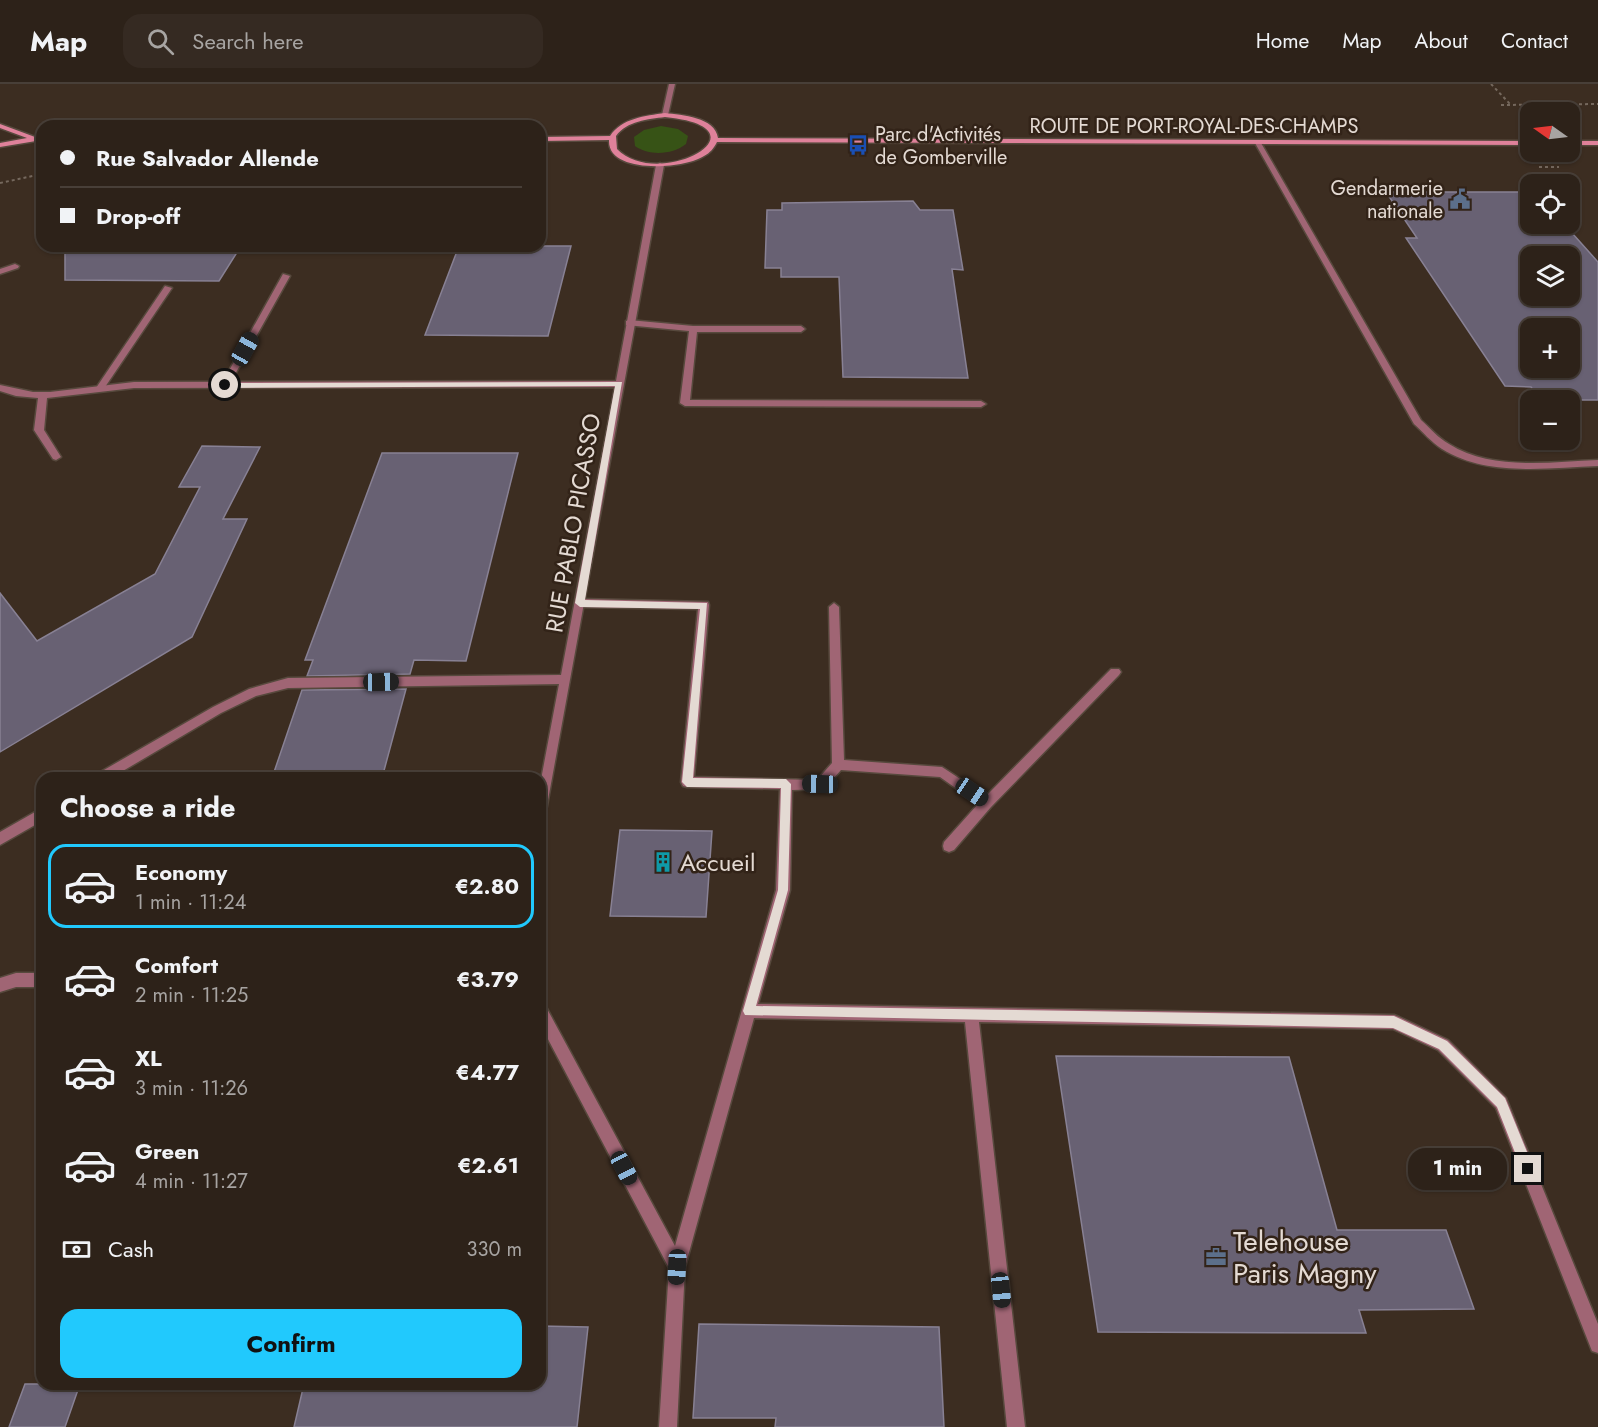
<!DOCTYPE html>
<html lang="en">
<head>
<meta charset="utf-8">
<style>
  body { margin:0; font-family:Jost,sans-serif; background:#352a22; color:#f1f3f6; height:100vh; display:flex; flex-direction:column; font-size:22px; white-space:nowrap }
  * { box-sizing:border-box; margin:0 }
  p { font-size:20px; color:#a7a4a2 }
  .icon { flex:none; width:33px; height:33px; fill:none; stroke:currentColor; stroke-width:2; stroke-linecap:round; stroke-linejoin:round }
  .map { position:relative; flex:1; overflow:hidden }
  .sheet { position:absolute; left:36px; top:688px; width:510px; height:618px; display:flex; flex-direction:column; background:#2d2219; border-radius:18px; box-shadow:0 2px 4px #0004,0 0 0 2px #483f38 }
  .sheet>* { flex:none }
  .hud { position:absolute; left:36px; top:36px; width:510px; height:132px; border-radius:18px; box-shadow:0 2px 4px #0004,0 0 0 2px #483f38; display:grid; align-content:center; height:132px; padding:0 24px; background:#2d2219 }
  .needle { width:39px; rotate:284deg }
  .controls { position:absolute; left:1520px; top:18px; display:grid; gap:12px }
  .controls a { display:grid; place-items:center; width:60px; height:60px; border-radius:12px; background:#2d2219; box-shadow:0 2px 4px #0004,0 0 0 2px #483f38; font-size:30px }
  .end { position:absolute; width:27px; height:27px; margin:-14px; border:8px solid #e4dad3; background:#111; box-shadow:0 0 0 3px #111 }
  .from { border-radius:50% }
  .bubble { position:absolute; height:42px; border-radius:18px; background:#2d2219; box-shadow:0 2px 4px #0004,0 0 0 2px #483f38; font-size:20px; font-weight:700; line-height:42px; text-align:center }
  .car { position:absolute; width:18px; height:36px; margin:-18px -9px; border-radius:8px; box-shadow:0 0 4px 2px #0007; background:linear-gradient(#222 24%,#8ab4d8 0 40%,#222 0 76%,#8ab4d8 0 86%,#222 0) }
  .hud b { display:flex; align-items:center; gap:21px; height:57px; font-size:22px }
  .hud b+b { border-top:2px solid #483f38 }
  .hud i { width:15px; height:15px; background:#f1f3f6 }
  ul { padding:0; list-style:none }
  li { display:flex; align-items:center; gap:18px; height:84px; margin:0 12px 9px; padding:0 12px; border:3px solid transparent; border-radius:18px }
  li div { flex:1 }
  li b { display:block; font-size:22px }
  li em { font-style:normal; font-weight:700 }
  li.on { border-color:#21c9fd }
  li>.icon { width:54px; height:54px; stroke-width:1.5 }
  h2 { padding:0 24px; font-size:27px; line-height:72px }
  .pay { display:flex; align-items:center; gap:15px; height:66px; padding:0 24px; font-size:22px }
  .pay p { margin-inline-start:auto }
  .button { display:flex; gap:12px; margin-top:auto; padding:12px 24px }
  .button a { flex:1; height:69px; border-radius:18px; background:#21c9fd; color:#111; font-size:24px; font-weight:700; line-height:69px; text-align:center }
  header { display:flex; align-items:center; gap:36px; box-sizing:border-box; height:84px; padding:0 30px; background:#2d2219; border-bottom:2px solid #483f38 }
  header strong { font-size:28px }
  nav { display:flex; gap:33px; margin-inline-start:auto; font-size:21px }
  .search { width:420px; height:54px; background:#352a22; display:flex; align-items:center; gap:15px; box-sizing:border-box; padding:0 21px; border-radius:18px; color:#a7a4a2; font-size:22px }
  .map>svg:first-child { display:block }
  .green { fill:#375316 }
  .building { fill:#686173; stroke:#888194; stroke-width:1.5; fill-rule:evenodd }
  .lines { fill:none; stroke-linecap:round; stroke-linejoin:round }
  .service-casing { stroke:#57493d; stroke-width:3 }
  .minor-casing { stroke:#57493d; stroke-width:3 }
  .tertiary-casing { stroke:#57493d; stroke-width:3 }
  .secondary-casing { stroke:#57493d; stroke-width:3 }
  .path { stroke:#75685d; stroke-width:2; stroke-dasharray:3 3; stroke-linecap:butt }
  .service { fill:#a06574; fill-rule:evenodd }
  .minor { fill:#a06574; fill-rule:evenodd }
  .tertiary { fill:#a06574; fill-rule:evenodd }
  .secondary { fill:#df819a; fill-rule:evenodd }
  .route { fill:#e4dad3 }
  .labels { text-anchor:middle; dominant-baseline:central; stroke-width:5; stroke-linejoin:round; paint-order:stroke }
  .far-street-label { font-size:20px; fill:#e4dad3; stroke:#322318 }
  .far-poi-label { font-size:20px; fill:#e4dad3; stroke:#322318; text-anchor:start }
  .street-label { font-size:24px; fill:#e4dad3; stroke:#322318 }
  .poi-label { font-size:24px; fill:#e4dad3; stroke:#322318; text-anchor:start }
  .near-poi-label { font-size:28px; fill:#e4dad3; stroke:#322318; text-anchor:start }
</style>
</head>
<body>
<header>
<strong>Map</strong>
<div class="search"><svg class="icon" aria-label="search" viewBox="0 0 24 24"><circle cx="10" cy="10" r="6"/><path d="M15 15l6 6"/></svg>Search here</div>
<nav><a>Home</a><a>Map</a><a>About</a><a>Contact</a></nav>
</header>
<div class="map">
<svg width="1598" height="1343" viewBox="0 0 1598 1343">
  <rect width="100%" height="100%" fill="#3c2d21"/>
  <path class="green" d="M661 42 678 45 688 52 686 60C672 71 649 72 635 62L634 53 644 46Z"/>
  <g class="building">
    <path d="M1386 108H1530V140H1564L1598 178V316H1541L1531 303 1505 302 1406 154H1417ZM1530 172H1569V212H1530ZM1530 244H1569V284H1530Z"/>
    <polygon points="913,117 920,126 953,126 963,186 952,185 968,294 843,293 839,193 781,193 781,184 765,184 767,126 782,126 782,119"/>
    <polygon points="65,162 241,162 219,197 65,196"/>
    <polygon points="459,162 571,162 548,252 425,251"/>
    <polygon points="202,362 260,363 223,435 247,435 192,553 0,668 0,509 37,557 155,490 200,403 179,403"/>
    <polygon points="382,369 518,369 466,577 414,576 410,590 307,592 313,576 305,576"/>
    <polygon points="406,605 382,694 272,694 302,606"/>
    <polygon points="620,746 712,747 706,833 610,832"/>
    <polygon points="1056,972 1289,973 1337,1146 1446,1146 1474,1225 1359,1226 1366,1249 1098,1248"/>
    <polygon points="699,1240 939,1243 944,1343 775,1343 776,1334 693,1334"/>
    <polygon points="540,1242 588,1243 577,1343 294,1343 304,1300 540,1300"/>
    <polygon points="25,1300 80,1300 65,1343 9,1343"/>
  </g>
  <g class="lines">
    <g class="service-casing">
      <g id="service">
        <polygon points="15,180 19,182 18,184 0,190 0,185"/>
        <polygon points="283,190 290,192 229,301 228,303 222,303 221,301"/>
        <polygon points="165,202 172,204 103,306 97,306 96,304"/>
        <polygon points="629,236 693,242 801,242 805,245 801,248 697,248 690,316 981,317 986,320 981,323 685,322 680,319 689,247 626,241 626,237"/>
        <polygon points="580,515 708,518 709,521 694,693 817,696 832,679 829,523 834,519 839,523 844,676 942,683 986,712 1111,585 1119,585 1121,588 1119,591 991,723 954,766 949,768 944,766 943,762 944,758 978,720 940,693 841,686 824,705 792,706 790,806 758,920 1394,931 1399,933 1448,956 1506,1014 1598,1240 1598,1269 1592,1267 1496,1024 1438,966 1393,945 979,938 1025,1343 1007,1343 965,938 754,934 685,1183 677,1343 659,1343 669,1184 540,940 540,919 545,921 675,1162 776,806 780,705 687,703 683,702 681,698 698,525 580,523 575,519"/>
        <polygon points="16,889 42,889 42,903 16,903 0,908 0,894"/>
      </g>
    </g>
    <g class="minor-casing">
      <g id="minor">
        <path d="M1258 57 1261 59 1421 336C1430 344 1438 354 1449 360 1492 387 1550 378 1598 376V382C1547 384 1487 393 1442 365 1431 358 1423 348 1414 340L1255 59Z"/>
        <polygon points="660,79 664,81 544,738 540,740 540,701 559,600 288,604 256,612 221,629 111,694 95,694 97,690 213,623 249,605 288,594 561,591 615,303 134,304 47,314 44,346 61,373 56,376 53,375 34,346 38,314 16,312 0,307 0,301 33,308 50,308 134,298 616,297 656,81"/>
        <polygon points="42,724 42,737 0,761 0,748"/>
      </g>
    </g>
    <g class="tertiary-casing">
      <polygon id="tertiary" points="669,0 675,0 668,31 665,33 662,31"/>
    </g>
    <g class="secondary-casing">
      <g id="secondary">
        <path d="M665 29C682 31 715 33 718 54L1530 57V61L717 58C714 64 710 69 704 72 685 85 607 91 609 56L540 57V53L610 52C622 34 645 32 665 29ZM665 33C774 44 659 108 617 65L616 52C627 37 648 35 665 33Z"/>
        <polygon points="0,40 35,53 42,52 42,56 0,63 0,59 27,54 0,44"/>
        <rect x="1569" y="57" width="29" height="4"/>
      </g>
    </g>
    <g class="path">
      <polyline points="1491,0 1510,20"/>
      <polyline points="1501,21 1598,20"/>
      <polyline points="1539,83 1559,83"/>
      <polyline points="0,99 42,90"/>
    </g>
    <use href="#service" class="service"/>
    <use href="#minor" class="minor"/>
    <use href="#tertiary" class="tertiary"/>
    <use href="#secondary" class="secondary"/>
  </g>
  <polygon class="route" points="622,298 585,516 707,519 693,694 786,695 791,700 788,806 756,922 1394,932 1447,957 1505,1014 1534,1085 1532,1089 1528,1091 1523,1089 1497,1023 1439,965 1393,944 745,931 743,927 778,806 781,704 687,703 682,698 700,525 580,523 575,519 615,302 225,304 222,301 225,299"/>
  <defs>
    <g id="bus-bare" transform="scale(1.62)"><path d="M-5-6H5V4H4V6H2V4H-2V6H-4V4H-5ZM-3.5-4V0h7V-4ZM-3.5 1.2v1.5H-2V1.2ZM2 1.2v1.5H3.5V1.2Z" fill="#1a4fb4" stroke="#322318" stroke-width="2.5" paint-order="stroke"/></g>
    <g id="civic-bare" transform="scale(1.62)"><path d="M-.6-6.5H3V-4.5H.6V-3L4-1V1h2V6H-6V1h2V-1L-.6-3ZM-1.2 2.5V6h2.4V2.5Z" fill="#5c6f8a" stroke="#322318" stroke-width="2.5" paint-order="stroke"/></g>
    <g id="building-bare" transform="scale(1.62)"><path d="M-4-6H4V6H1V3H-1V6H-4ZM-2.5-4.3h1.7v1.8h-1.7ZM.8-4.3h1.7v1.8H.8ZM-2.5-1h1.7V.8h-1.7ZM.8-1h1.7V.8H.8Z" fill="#0f9aa8" stroke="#322318" stroke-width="2.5" paint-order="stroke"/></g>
    <g id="office-bare" transform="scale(1.62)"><path d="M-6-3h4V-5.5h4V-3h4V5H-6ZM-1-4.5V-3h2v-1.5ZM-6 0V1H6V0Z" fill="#5c6f8a" stroke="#322318" stroke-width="2.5" paint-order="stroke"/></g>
  </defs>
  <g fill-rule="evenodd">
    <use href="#bus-bare" x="858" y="61"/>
    <use href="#civic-bare" x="1460" y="115"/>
    <use href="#building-bare" x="663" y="778"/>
    <use href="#office-bare" x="1216" y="1173"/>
  </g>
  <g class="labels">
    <g class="far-street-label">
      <text x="1194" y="42">ROUTE DE PORT-ROYAL-DES-CHAMPS</text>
    </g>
    <g class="far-poi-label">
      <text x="875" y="50">Parc d'Activités<tspan x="875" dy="23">de Gomberville</tspan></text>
      <text x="1443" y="104" text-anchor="end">Gendarmerie<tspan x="1443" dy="23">nationale</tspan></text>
    </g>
    <g class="street-label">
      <text transform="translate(573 439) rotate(-80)">RUE PABLO PICASSO</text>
    </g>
    <g class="poi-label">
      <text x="680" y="778">Accueil</text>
    </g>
    <g class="near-poi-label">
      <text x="1233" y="1157">Telehouse<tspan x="1233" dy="32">Paris Magny</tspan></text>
    </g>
  </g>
</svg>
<div class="controls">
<a><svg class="needle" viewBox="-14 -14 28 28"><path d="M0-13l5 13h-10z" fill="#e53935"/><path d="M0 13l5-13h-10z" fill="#a7a4a2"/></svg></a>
<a><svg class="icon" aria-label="locate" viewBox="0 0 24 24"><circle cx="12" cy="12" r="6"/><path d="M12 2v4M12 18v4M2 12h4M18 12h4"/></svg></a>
<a><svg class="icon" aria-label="layers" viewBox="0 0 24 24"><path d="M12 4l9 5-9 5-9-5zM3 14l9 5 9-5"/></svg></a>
<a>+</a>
<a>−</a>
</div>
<i class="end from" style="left:225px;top:301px"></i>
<i class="end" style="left:1528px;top:1085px"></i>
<div class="bubble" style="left:1408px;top:1064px;width:99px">1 min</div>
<i class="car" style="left:245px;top:265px;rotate:29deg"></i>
<i class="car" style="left:381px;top:598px;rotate:89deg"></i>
<i class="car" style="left:820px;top:700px;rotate:271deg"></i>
<i class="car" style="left:972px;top:708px;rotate:124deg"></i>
<i class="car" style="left:624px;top:1084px;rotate:152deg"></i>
<i class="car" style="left:677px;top:1183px;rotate:183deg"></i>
<i class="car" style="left:1001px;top:1206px;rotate:174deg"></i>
<div class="hud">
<b><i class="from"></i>Rue Salvador Allende</b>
<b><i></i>Drop-off</b>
</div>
<section class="sheet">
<h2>Choose a ride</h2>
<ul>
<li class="on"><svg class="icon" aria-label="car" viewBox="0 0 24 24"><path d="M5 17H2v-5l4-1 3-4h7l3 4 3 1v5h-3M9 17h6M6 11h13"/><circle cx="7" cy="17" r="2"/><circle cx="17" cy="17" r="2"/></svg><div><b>Economy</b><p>1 min · 11:24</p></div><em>€2.80</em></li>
<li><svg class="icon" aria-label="car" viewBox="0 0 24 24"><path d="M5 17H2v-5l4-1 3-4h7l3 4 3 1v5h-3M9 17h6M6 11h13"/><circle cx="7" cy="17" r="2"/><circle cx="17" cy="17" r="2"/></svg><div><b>Comfort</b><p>2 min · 11:25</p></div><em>€3.79</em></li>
<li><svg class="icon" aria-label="car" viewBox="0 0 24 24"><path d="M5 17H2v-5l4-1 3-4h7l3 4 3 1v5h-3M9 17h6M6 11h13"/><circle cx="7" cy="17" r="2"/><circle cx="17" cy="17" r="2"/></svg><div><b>XL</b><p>3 min · 11:26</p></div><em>€4.77</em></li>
<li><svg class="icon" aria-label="car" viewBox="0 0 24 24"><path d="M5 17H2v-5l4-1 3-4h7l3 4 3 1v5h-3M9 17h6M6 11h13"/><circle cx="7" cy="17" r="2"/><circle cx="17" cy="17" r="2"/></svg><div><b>Green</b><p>4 min · 11:27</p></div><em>€2.61</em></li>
</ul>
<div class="pay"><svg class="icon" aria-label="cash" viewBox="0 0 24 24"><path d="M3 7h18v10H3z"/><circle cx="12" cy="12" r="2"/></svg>Cash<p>330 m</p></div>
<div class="button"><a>Confirm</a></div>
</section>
</div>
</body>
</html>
